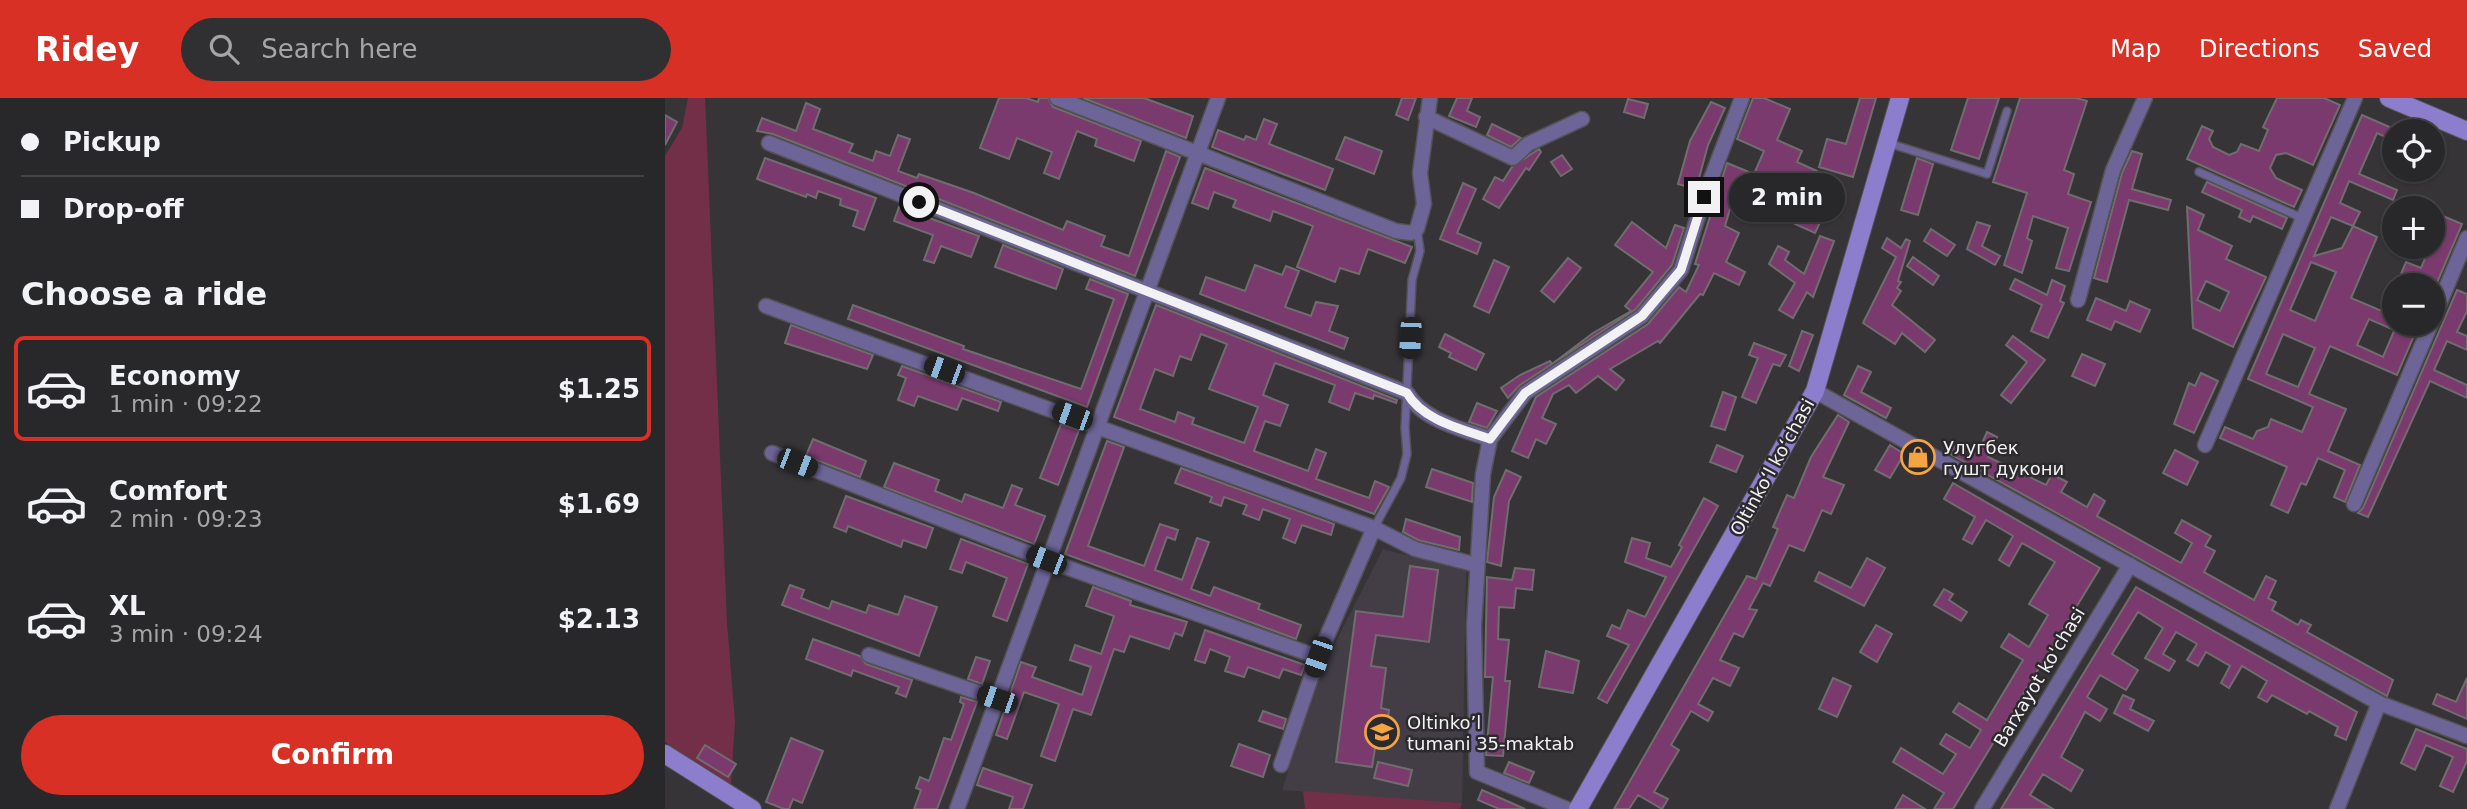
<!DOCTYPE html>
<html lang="en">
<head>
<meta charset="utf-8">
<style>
  body { margin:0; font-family:"DejaVu Sans",sans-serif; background:#302f31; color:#f1f3f6; height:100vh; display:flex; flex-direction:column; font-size:26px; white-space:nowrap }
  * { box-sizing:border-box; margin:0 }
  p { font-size:23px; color:#a5a5a8 }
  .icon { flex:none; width:38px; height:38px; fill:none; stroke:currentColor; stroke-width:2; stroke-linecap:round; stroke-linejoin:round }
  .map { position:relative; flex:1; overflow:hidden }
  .drawer { display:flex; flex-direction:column; background:#282729; width:665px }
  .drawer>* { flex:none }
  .top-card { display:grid; align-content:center; height:154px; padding:0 21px; background:#282729 }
  .fabs { position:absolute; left:1717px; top:21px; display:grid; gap:14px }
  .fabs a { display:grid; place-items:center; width:63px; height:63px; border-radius:50%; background:#282729; box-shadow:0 2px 5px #0004,0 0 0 2px #444446; font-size:35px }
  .end { position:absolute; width:32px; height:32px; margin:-16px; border:9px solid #f2f1f3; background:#111; box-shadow:0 0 0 4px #111 }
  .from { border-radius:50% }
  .bubble { position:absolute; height:49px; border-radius:24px; background:#282729; box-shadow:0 2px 5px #0004,0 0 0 2px #444446; font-size:23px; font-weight:700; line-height:49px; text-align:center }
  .car { position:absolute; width:21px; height:42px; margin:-21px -10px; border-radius:9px; box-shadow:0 0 5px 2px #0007; background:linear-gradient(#222 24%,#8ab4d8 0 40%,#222 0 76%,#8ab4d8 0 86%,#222 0) }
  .top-card b { display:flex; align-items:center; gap:24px; height:66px; font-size:26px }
  .top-card b+b { border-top:2px solid #444446 }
  .top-card i { width:18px; height:18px; background:#f1f3f6 }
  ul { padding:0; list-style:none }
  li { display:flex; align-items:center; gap:21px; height:105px; margin:0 14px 10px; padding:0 7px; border:4px solid transparent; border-radius:10px }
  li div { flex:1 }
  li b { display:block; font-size:26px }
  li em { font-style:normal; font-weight:700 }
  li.current { border-color:#d93025 }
  li>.icon { width:63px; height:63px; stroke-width:1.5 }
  h2 { padding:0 21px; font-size:32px; line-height:84px }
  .cta { display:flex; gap:14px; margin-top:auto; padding:14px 21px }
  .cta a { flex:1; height:80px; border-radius:42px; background:#d93025; color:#fff; font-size:28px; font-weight:700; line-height:80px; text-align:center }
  header { display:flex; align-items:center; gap:42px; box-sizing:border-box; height:98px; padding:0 35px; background:#d93025; color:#fff }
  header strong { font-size:33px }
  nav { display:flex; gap:38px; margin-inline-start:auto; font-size:24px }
  .search { width:490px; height:63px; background:#302f31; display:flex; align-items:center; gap:18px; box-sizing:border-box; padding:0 24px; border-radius:38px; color:#a5a5a8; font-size:26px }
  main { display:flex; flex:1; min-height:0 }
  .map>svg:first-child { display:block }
  .built { fill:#433e46 }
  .green { fill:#742f48 }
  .building { fill:#7b3a6d; stroke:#706d6f; stroke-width:2; fill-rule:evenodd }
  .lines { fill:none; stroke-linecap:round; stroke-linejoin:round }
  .lane-casing { stroke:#545255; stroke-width:10 }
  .street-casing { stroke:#545255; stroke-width:17 }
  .secondary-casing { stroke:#545255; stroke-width:20 }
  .lane { stroke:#6d6597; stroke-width:7 }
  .street { stroke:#6d6597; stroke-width:14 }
  .secondary { stroke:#8d7ecd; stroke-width:18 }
  .route { stroke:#f2f1f3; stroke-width:9 }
  .labels { text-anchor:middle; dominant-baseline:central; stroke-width:5; stroke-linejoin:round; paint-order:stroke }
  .poi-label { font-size:18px; fill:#f2f1f3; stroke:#2c2a2d; text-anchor:start }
  .street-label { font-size:18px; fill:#f2f1f3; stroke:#2c2a2d }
</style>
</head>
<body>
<header>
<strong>Ridey</strong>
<div class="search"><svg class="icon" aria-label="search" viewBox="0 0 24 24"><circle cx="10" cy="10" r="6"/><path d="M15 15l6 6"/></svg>Search here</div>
<nav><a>Map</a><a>Directions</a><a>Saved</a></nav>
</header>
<main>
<section class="drawer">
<div class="top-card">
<b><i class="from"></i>Pickup</b>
<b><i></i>Drop-off</b>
</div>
<h2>Choose a ride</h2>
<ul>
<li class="current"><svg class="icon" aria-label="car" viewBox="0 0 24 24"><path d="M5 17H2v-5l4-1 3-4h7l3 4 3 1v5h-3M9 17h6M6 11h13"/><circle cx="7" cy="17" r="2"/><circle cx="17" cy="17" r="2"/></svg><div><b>Economy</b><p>1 min · 09:22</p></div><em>$1.25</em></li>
<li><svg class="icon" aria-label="car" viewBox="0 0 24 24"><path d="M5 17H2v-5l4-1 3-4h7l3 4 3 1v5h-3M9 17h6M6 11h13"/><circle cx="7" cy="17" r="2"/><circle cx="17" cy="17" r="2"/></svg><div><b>Comfort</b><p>2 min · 09:23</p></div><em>$1.69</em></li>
<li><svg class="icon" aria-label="car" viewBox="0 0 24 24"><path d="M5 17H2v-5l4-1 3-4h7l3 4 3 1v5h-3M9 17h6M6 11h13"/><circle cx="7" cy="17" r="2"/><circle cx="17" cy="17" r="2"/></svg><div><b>XL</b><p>3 min · 09:24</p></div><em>$2.13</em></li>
</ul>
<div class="cta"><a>Confirm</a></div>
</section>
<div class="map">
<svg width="1802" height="711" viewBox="0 0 1802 711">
  <rect width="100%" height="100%" fill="#363437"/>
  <polygon class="built" points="718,451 801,473 797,705 617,692 654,577"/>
  <g class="green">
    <polygon points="23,0 40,0 62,525 70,623 66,686 0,644 0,58 17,30"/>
    <polygon points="638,693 797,705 795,711 640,711"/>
  </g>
  <g class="building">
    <polygon points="334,0 361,0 373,4 374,0 383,0 388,9 476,43 469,63 430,48 432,41 412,33 394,81 379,75 387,54 352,40 344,61 315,50"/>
    <polygon points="418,0 479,0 528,18 521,40"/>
    <polygon points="737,0 751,0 743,22 731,17"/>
    <polygon points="792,0 807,0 802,13 815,19 811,29 784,18"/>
    <polygon points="1088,0 1099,0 1125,11 1112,42 1137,53 1132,64 1152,73 1142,98 1089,76 1099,53 1072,41"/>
    <polygon points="1195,0 1211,0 1188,79 1154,69 1162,41 1181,46"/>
    <polygon points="1303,0 1334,0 1314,61 1286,52"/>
    <polygon points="1355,0 1411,0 1422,3 1399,72 1409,76 1403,96 1426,104 1404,173 1391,170 1403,130 1368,118 1362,140 1367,143 1357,175 1339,167 1362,95 1328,84"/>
    <polygon points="1612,0 1659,0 1675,7 1648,67 1621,55 1611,57 1605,70 1611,80 1637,92 1629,109 1522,61 1537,28 1548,33 1544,41 1548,49 1564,57 1572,54 1576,46 1594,53 1603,32 1598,29"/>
    <polygon points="963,1 983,6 979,20 959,14"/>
    <polygon points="1046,4 1060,10 1043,47 1031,91 1013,86 1025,43"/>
    <polygon points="141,5 155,11 148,31 188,46 184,54 208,63 211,53 225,58 233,37 245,41 233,73 252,80 254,76 309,95 398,132 402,123 440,138 436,148 464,158 501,53 515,59 470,178 108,36 92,33 97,20 131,33"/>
    <polygon points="0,17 12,24 0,47"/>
    <path d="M1697 17 1729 31V43L1712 35 1694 76 1732 92 1728 102 1684 83 1675 105 1695 114 1688 128 1712 139 1686 200 1719 214 1729 191V232L1704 221 1692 247 1718 259 1732 226H1754L1732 277 1665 248 1644 296 1681 311 1663 353 1695 367 1680 404 1669 399 1680 372 1653 360 1641 387 1636 385 1623 415 1606 407 1622 369 1555 340 1560 329 1588 341 1592 333 1603 329 1606 321 1637 334 1648 309 1583 281ZM1666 119 1688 128 1677 150 1649 158ZM1646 164 1671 174 1650 223 1625 212ZM1618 236 1650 250 1633 289 1601 276Z"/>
    <polygon points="599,21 612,26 604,46 668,71 660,92 547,49 553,32 579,42 581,38 591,42"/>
    <polygon points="827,26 856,40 846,49 822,37"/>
    <polygon points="680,39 717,53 709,76 671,61"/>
    <polygon points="874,51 876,54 864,72 861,70 834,110 818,101 830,79 838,83 847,69"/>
    <polygon points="1467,53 1477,56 1467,91 1506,102 1503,112 1464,102 1442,184 1429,180 1457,75"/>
    <polygon points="897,57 907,71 896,78 886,64"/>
    <polygon points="100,60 211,100 199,132 188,128 193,113 175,107 176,101 153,93 151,100 142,96 141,99 92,81"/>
    <polygon points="1252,60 1268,66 1253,117 1236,112"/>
    <polygon points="1062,65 1089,76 1085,86 1074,81 1060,128 1074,135 1061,164 1080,174 1074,187 1049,175 1038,197 1035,196 995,245 993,243 945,271 959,282 951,292 933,278 911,295 904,287 888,296 877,320 891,326 881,346 871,341 863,360 847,353 871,299 983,226 1014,189 1021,194 1034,167 1030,166"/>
    <polygon points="540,70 747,149 740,165 703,151 694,176 675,170 670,184 632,169 648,128 608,113 605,123 568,109 571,102 549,94 543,111 527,105"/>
    <polygon points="1542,84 1622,120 1617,131 1588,118 1585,124 1574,119 1577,112 1537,94"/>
    <polygon points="798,85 811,91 792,135 816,145 812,156 775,141"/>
    <polygon points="1140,104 1160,114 1150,135 1130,126"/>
    <polygon points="234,109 314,138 306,159 276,148 269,165 259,162 268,137 229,123"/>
    <path d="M1522 109 1539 117 1533 132 1567 148 1561 161 1601 179 1568 249 1528 230ZM1541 183 1564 194 1555 213 1532 202Z"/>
    <polygon points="1778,118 1797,126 1771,187 1747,187 1749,181 1736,176 1741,164 1756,170"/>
    <polygon points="967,124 1001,150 1010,127 1019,130 1007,167 971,211 855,287 843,300 836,290 855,277 885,263 887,266 928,235 966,213 960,208 988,174 950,147"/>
    <polygon points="1312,124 1325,128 1317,148 1335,158 1330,167 1302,151"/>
    <polygon points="1266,131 1290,147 1282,158 1259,143"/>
    <polygon points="1155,138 1169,143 1148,199 1142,194 1128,220 1114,212 1130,185 1104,166 1113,148 1124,154 1120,162 1139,176"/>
    <polygon points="1222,140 1236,150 1241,141 1245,143 1233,183 1236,184 1232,190 1236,193 1227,207 1270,242 1260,254 1237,235 1230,246 1198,225 1231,159 1217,150"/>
    <polygon points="338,147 398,171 391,191 330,169"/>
    <polygon points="1248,159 1274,178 1268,187 1242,168"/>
    <polygon points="903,160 916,170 889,204 876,193"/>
    <polygon points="829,162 844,169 824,215 809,208"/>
    <polygon points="590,167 617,177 621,168 634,173 620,209 646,218 651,204 673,208 664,233 683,240 679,251 535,196 541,179 580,193"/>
    <polygon points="425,181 463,196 422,309 183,221 188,207 299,248 298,251 416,291 449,201 421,191"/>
    <polygon points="1350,181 1382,197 1387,182 1400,188 1395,203 1399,205 1383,240 1366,233 1377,207 1345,191"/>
    <polygon points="1792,192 1802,196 1802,213 1792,234 1802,238 1802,252 1782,243 1769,272 1802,287 1802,300 1765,283 1703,419 1693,415 1698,410"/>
    <polygon points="1431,200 1461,213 1465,203 1485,212 1475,234 1450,223 1446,232 1422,222"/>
    <path d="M491 207 732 302 731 305 709 297 708 301 690 295 684 312 664 304 670 287 610 265 598 297 623 307 615 328 600 323 589 353 643 373 651 351 661 355 651 381 704 400 710 383 724 389 709 416 449 319ZM536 236 562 246 544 291 593 309 579 345 527 326 529 320 513 314 510 324 475 311 490 271 508 278 515 258 526 262Z"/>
    <polygon points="126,227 208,257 202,271 120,245"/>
    <polygon points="1137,233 1148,237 1134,273 1124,268"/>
    <polygon points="780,236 819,256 811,272 784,259 786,255 774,249"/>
    <polygon points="1348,238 1380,262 1346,305 1336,297 1362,264 1341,247"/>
    <polygon points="1089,245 1121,257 1115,268 1108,266 1091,305 1077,299 1093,260 1084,257"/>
    <polygon points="1417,256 1440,266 1430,288 1407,278"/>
    <polygon points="237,268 336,304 333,313 297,300 292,312 253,298 249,308 233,302 241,280 233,277"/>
    <polygon points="1193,268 1206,274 1196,294 1226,310 1221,320 1179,297"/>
    <polygon points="1536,275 1553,283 1529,335 1509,326 1524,285 1530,288"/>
    <polygon points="1058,294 1071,299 1060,332 1046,328"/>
    <polygon points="812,305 832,313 822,330 804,324"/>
    <polygon points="1173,317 1184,324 1158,379 1179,387 1166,416 1157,412 1139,453 1124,447 1105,488 1098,485 1084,511 1092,512 1078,539 1069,535 1055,562 1074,570 1065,588 1048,580 1033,606 1048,614 1043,623 1026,613 1006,647 1014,652 989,694 1003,701 997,711 973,697 964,711 949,711 1082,478 1091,481 1113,431 1108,429 1122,397 1129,400 1146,359"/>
    <polygon points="396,326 414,332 393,387 375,380"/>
    <polygon points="1322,334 1332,339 1323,359 1381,387 1387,376 1402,384 1396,394 1422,409 1429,396 1440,403 1432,418 1516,465 1527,445 1510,435 1517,422 1546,438 1540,448 1550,453 1539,474 1589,502 1601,478 1611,483 1603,500 1611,504 1607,512 1633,527 1636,522 1646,527 1642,534 1728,582 1722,598 1285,356 1292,345 1312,356"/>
    <polygon points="148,341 201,363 195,379 141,358"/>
    <polygon points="442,343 459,349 423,448 479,468 495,426 513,432 510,442 502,439 490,472 517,482 532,440 544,444 526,491 545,498 549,489 595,506 593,511 636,527 631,541 400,456"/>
    <polygon points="1052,347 1078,358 1071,374 1045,364"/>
    <polygon points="1225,347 1239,356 1225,380 1210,372"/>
    <polygon points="1510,352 1533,364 1522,387 1498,375"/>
    <polygon points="229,365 274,382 270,393 297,404 300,396 338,410 347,387 357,391 350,407 380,418 369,446 219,389"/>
    <polygon points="516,370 669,426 666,437 637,427 630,445 618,440 625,421 598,411 594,422 578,416 582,407 559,399 556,408 545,404 547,399 510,385"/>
    <polygon points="767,371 808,385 807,404 761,389"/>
    <polygon points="841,372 856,379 844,403 836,468 822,464 829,399"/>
    <polygon points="1288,385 1435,470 1288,711 1269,711 1279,695 1228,664 1236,650 1278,676 1291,656 1275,646 1281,636 1305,650 1316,632 1288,614 1294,605 1322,622 1358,562 1336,549 1344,536 1364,549 1383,517 1364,506 1390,464 1357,445 1344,468 1334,462 1348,438 1321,422 1307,446 1298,441 1310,419 1279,401"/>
    <polygon points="181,398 268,430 261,450 238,442 236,449 183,428 181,434 169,429"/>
    <polygon points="1039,400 1053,408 942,605 933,600 964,547 942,538 947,527 955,531 963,512 980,519 1001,479 960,464 967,440 985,445 981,460 1006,469 1017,449 1014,447"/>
    <polygon points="741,421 795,439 794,452 753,442 738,434"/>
    <polygon points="296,441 363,466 342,523 328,518 342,480 301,464 297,475 285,471"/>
    <polygon points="1202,460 1220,470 1199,508 1150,483 1154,474 1186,490"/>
    <polygon points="745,468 773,472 764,544 711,537 706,568 721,570 716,610 724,612 722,626 714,625 707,669 671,664 691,513 738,519"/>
    <polygon points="850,470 869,472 867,492 851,490 849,510 834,509 833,541 844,542 840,583 845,583 838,658 821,657 828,579 820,579 822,479 847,482"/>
    <polygon points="125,487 139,492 136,500 164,511 167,503 201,515 204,507 233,517 240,498 272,509 254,558 117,507"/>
    <polygon points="428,489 466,503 465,507 522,524 517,538 510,535 504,551 465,538 459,554 449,551 426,617 408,611 390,663 376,658 394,606 359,594 342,641 331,637 356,564 371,569 367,579 417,597 426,569 405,562 410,547 436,556 449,518 421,508"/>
    <polygon points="1471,489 1692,614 1681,642 1670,637 1673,629 1644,613 1642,616 1607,597 1602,604 1593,599 1602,583 1577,568 1564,590 1556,585 1565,568 1541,554 1533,568 1522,562 1532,546 1511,534 1498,556 1510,563 1504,573 1480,560 1498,530 1473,514 1447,556 1473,572 1461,592 1435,577 1422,599 1442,611 1435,623 1420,614 1396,659 1418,672 1406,693 1378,676 1365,697 1388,711 1336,711"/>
    <polygon points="1279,491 1288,496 1284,502 1302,514 1296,523 1269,507"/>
    <polygon points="1211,527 1227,536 1212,564 1195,554"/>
    <polygon points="540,532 640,567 636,577 618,571 614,580 583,569 579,579 560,573 565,559 545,551 540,565 530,562"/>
    <polygon points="148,541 195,558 201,566 247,582 241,599 231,595 234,589 188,572 186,578 141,561"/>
    <polygon points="881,553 914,563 908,595 874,589"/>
    <polygon points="311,559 325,563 317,586 303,581"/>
    <polygon points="1168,580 1186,588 1172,619 1154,611"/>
    <polygon points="1802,580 1802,621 1768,606 1772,596 1791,604"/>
    <polygon points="1458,597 1469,602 1465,611 1489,623 1483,633 1449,615"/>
    <polygon points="296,599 312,604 272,711 249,711 256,692 251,690 255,679 264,683 279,640 286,642 299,606 295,604"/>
    <polygon points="598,613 621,621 618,631 594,623"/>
    <polygon points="1751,631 1802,651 1802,663 1788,694 1775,688 1788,659 1761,647 1750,672 1736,665"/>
    <polygon points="126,640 158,653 137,705 128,701 124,711 119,711 101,704"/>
    <polygon points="574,646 605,657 598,679 566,668"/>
    <polygon points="40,647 71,666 63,679 32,660"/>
    <polygon points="713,664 747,672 743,688 709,680"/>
    <polygon points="844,664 869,674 864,685 839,675"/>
    <polygon points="318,670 367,687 358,711 344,711 348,699 312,687"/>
    <polygon points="817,692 860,711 834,711 813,702"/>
    <polygon points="1238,697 1260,711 1230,711"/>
  </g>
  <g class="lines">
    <g class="lane-casing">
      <g id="lane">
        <polyline points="1223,45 1322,76 1342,13"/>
        <polyline points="1534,74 1637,120"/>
        <polyline points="709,430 736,380 742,356 740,330 747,182 755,153 752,131"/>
      </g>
    </g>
    <g class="street-casing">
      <g id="street">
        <polyline points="392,0 731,133 746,135 752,131 759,106 755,75 765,0"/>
        <polyline points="761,19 848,60 863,46 917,21"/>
        <path d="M104 45 742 295C757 322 797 331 825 341"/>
        <polyline points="1413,202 1448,72 1480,0"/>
        <polyline points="101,208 709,430"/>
        <polyline points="1768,221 1802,140"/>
        <polyline points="1150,293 1714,605 1802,638"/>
        <polyline points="1540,347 1690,0"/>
        <polyline points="107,355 381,462 653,559"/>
        <polyline points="1689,406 1766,226"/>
        <polyline points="204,557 332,601"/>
        <polyline points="616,667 653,559 709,430 750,451 812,467"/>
        <polyline points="292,711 553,0"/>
        <polyline points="902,711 812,674 809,528 818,376 825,341 860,295 977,218 1016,172 1039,99 1077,0"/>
        <polyline points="1317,711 1465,467"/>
        <polyline points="1672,711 1714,605"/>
      </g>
    </g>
    <g class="secondary-casing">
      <g id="secondary">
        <polyline points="1724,0 1802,33"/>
        <polyline points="0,656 87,711"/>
        <polyline points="913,711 1150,293 1235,0"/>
      </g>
    </g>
    <use href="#lane" class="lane"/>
    <use href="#street" class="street"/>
    <use href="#secondary" class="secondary"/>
  </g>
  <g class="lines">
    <path class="route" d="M254 104 742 295C757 322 797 331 825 341L860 295 977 218 1016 172 1039 99"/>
  </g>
  <defs>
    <g id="shop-ring" transform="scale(1.75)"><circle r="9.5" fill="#2c2a2d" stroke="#f4a443" stroke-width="1.5"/><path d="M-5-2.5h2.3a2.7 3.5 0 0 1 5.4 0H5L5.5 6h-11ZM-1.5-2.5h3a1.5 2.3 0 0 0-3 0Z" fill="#f4a443"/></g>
    <g id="school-ring" transform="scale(1.75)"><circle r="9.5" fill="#2c2a2d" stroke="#f4a443" stroke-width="1.5"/><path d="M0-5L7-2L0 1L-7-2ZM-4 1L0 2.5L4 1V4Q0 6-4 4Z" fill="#f4a443"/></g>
  </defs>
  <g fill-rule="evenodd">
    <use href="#shop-ring" x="1253" y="359"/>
    <use href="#school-ring" x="717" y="634"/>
  </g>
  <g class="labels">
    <g class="poi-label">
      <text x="1278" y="349">Улугбек<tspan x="1278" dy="21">гушт дукони</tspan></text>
      <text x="742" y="624">Oltinko’l<tspan x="742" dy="21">tumani 35-maktab</tspan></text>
    </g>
    <g class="street-label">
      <text transform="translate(1107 369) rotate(-61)">Oltinkoʻl koʻchasi</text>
      <text transform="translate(1374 579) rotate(-59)">Barxayot ko'chasi</text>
    </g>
  </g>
</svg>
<div class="fabs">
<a><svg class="icon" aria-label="locate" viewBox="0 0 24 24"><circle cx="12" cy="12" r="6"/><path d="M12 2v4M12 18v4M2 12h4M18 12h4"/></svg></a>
<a>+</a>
<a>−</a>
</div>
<i class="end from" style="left:254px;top:104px"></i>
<i class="end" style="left:1039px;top:99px"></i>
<div class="bubble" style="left:1064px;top:75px;width:116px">2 min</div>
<i class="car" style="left:745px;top:240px;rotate:183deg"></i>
<i class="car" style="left:279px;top:272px;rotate:290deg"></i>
<i class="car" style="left:407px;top:318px;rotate:290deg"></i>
<i class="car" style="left:132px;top:365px;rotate:111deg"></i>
<i class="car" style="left:381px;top:462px;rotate:291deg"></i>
<i class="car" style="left:653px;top:559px;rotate:199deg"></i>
<i class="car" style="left:332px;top:601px;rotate:289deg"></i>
</div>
</main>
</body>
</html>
